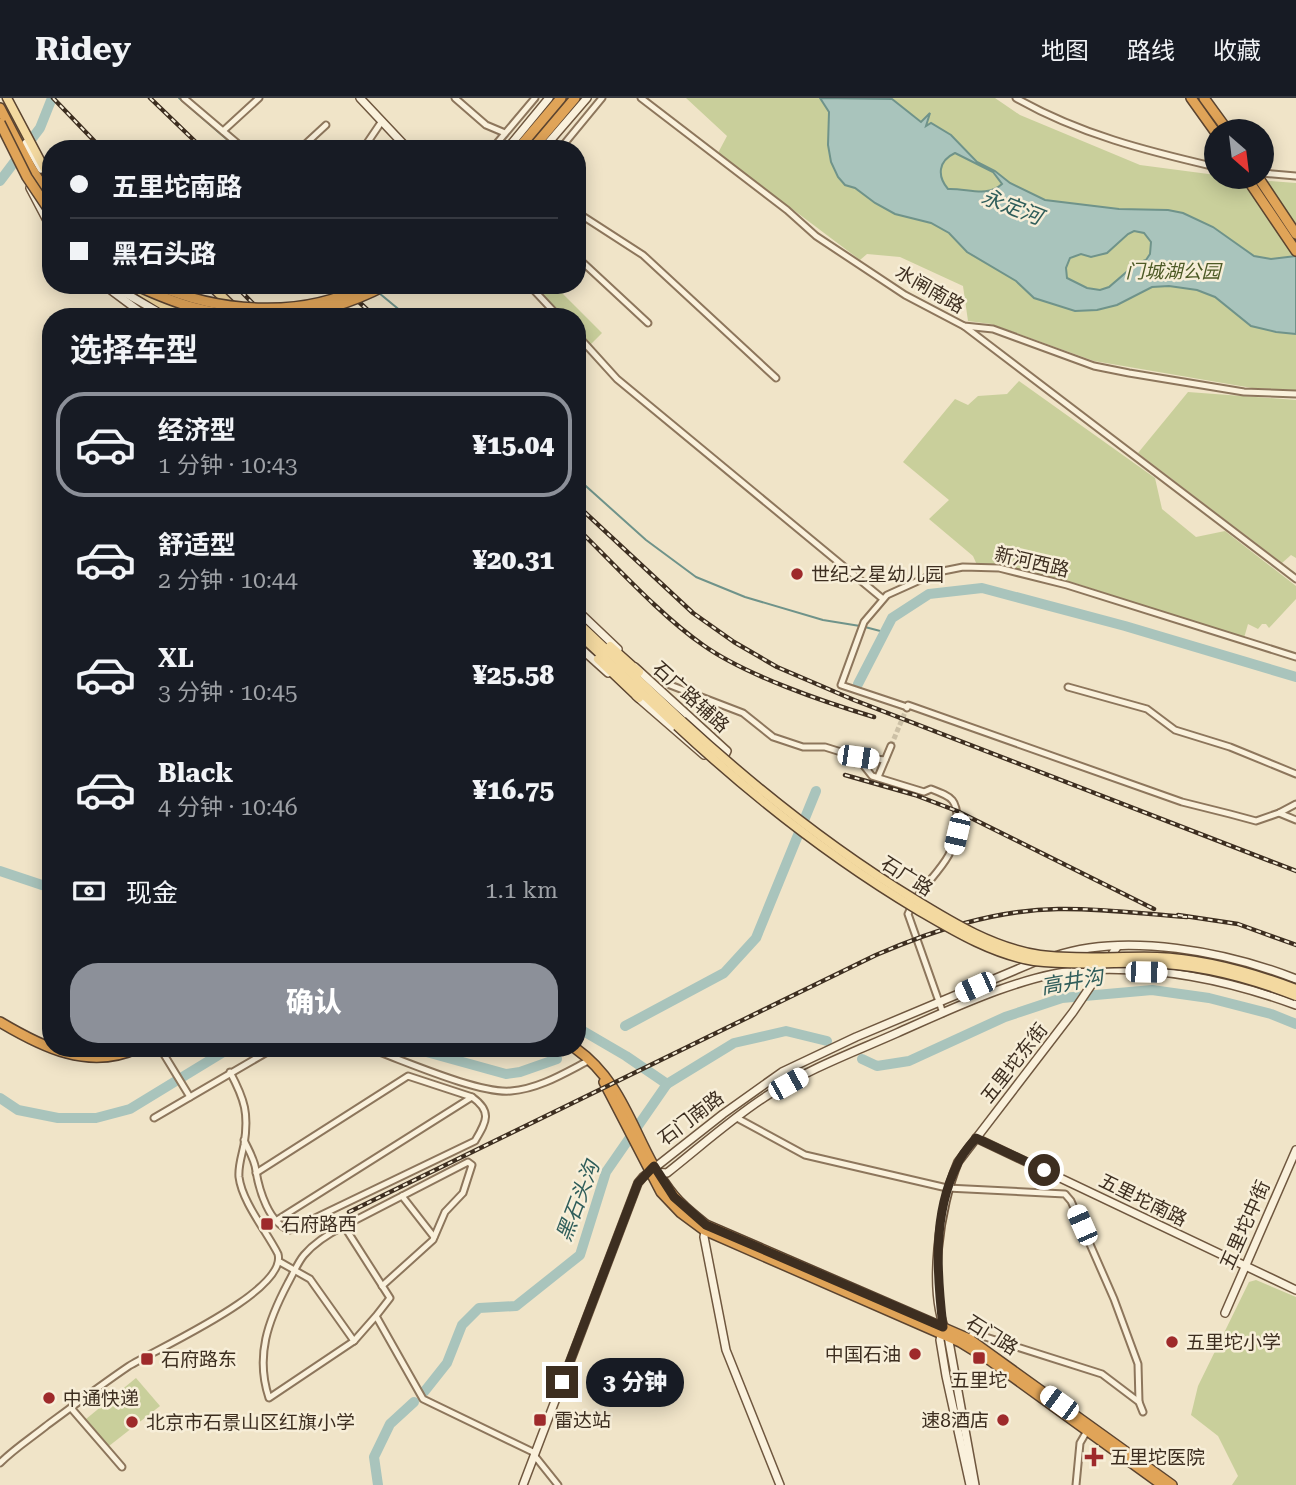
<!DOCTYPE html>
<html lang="zh">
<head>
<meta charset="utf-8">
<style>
  body { margin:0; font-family:"Roboto Serif","Noto Sans SC",serif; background:#242831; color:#f1f3f6; height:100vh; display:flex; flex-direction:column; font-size:26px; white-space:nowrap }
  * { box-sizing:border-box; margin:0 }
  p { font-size:23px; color:#9ea1a6 }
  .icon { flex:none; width:38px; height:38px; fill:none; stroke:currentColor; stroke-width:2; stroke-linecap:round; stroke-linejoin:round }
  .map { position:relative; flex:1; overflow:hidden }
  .details { position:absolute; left:42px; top:210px; width:544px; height:749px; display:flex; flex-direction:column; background:#171b24; border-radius:28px; box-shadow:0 4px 18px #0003 }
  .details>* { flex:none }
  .top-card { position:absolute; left:42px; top:42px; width:544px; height:154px; border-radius:28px; box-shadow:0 4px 18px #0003; display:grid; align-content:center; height:154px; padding:0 28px; background:#171b24 }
  .needle { width:46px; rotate:152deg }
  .controls { position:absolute; left:1204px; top:21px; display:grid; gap:14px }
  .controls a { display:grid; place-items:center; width:70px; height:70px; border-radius:50%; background:#171b24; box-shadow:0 4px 18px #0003; font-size:35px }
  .end { position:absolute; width:32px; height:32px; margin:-16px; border:9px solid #3d2e20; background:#fff; box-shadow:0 0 0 4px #fff }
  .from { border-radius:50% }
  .bubble { position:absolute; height:49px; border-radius:24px; background:#171b24; box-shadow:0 4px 18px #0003; font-size:23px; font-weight:800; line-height:49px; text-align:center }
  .car { position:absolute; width:21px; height:42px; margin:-21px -10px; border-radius:9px; box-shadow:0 0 5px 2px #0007; background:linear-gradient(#fff 24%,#345 0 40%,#fff 0 76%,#345 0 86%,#fff 0) }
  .top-card b { display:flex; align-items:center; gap:24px; height:66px; font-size:26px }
  .top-card b+b { border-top:2px solid #363941 }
  .top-card i { width:18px; height:18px; background:#f1f3f6 }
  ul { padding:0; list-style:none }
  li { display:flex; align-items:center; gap:21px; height:105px; margin:0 14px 10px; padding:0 14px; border:4px solid transparent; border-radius:28px }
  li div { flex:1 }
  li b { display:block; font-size:26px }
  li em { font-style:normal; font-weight:800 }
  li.selected { border-color:#8c9099 }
  li>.icon { width:63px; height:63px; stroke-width:1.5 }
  h2 { padding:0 28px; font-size:32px; line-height:84px }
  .pay { display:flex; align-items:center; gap:18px; height:77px; padding:0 28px; font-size:26px }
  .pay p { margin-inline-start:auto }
  .primary-button { display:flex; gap:14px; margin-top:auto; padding:14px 28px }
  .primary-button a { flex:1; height:80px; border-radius:28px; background:#8c9099; color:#fff; font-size:28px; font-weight:800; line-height:80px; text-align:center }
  header { display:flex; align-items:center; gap:42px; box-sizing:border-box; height:98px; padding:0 35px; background:#171b24; border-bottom:2px solid #363941 }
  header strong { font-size:33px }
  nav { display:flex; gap:38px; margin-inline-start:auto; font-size:24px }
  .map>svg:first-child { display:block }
  .green { fill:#c9cf9b }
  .water { fill:#a9c4bc; stroke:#6f938a; stroke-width:2; fill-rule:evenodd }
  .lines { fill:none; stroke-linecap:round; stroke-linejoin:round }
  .stream { stroke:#6f938a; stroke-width:2 }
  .river { stroke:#a9c4bc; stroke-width:10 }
  .street-tunnel { stroke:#ccc0a6; stroke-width:5; stroke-dasharray:5 2.5; stroke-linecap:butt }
  .street-casing { stroke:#8d765c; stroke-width:9 }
  .secondary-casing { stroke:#6f573f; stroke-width:10 }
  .primary-casing { stroke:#5b4430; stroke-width:11 }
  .highway-casing { stroke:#5b4430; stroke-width:12 }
  .street { stroke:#faf1dc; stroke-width:5 }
  .secondary { stroke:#faf1dc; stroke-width:7 }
  .primary { stroke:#f3d9a0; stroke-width:8 }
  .highway { stroke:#e0a458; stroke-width:9 }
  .rail-casing { stroke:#3d2e20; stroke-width:4.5 }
  .rail { stroke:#f7eed8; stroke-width:2; stroke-dasharray:5; stroke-linecap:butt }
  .primary-bridge-casing { stroke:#5b4430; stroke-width:11; stroke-linecap:butt }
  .highway-bridge-casing { stroke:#5b4430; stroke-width:12; stroke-linecap:butt }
  .primary-bridge { stroke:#f3d9a0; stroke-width:8 }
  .highway-bridge { stroke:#e0a458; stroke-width:9 }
  .route { stroke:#3d2e20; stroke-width:9 }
  .poi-dot { fill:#9e2a2b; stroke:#f7eed8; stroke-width:2.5 }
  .labels { text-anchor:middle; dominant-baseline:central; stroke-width:5; stroke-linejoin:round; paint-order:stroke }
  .park-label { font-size:19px; font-style:italic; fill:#4d5a26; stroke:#f7eed8 }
  .street-label { font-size:19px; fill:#3d2e20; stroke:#f7eed8 }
  .poi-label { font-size:19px; fill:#3d2e20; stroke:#f7eed8; text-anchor:start }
  .water-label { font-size:21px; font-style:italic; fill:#2f5d5a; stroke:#f7eed8 }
</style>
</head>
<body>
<header>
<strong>Ridey</strong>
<nav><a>地图</a><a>路线</a><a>收藏</a></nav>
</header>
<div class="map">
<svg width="1296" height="1387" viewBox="0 0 1296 1387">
  <rect width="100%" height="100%" fill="#f0e4c8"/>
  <g class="green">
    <polygon points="686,0 995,0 1020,17 1140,67 1216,77 1216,79 1296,85 1296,292 1252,290 1094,263 991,226 968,223 963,188 900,159 867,156 860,162 718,55 727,38"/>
    <polygon points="534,187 554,187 602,235 590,247 578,233 578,219 564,219"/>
    <polygon points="1019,283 1155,380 1162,411 1196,439 1225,433 1296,488 1296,501 1269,530 1266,526 1262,526 1258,531 1248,526 1244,540 1078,486 999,467 977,467 973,458 929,421 949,402 903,364 955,301 968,307 978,298 1007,296"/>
    <polygon points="1188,294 1296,302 1296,460 1291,457 1282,465 1138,355"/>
    <polygon points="1256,1182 1296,1199 1296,1387 1232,1387 1238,1378 1218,1338 1191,1317 1198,1288 1249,1184"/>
    <polygon points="136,1280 160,1308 109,1348 86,1321"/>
  </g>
  <path class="water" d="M820 0 892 1 921 24 930 15 926 28 931 25 951 37 977 64 995 73 1010 85 1045 102 1119 111 1168 112 1183 115 1213 129 1254 158 1271 161 1296 158V236L1276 234 1251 228 1215 199 1197 192 1169 188 1152 189 1117 207 1097 212 1075 213 1034 200 1016 183 967 154 949 135 931 125 895 116 875 105 855 90 845 87 838 79 831 64 828 47 829 14ZM955 55 993 74 1002 86C987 100 967 90 948 91 937 78 938 63 955 55ZM1134 133 1144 135 1151 144 1150 156 1146 162 1137 165 1109 189 1100 192 1087 190 1067 180 1066 170 1070 160 1081 156 1091 159 1107 155 1128 136Z"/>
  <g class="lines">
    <g class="stream">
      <polyline points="179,0 238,51"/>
      <polyline points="379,195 408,219"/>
      <polyline points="578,381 646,442 696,479 745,499 823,522 860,528"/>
      <polyline points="865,529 884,534"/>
    </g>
    <g class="river">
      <polyline points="0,83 40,30 52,0"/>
      <polyline points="858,586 892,520 929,496 982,490 1125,528 1296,579"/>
      <polyline points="0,773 51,790"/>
      <polyline points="625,928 724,875 756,840 816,693"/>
      <polyline points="578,930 626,958 667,986 734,945 786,933 827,943"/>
      <polyline points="412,950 506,976 520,974 557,961"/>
      <polyline points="862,961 877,968 909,963 1005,919 1062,900 1152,892 1209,900 1271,916 1296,926"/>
      <polyline points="0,1000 18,1012 58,1020 96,1020 130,1011 230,950"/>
      <polyline points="424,1294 447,1265 462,1227 479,1210 516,1208 580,1157 606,1074 667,986"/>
      <polyline points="378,1387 374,1359 390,1326 414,1304"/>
    </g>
    <polyline class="street-tunnel" points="891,648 906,612"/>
    <g class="street-casing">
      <g id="street">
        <polyline points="184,0 244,51"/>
        <polyline points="455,0 486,27 505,35"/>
        <polyline points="641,0 787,112 816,138 905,197 964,228 993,231 1094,268 1129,275 1244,294 1296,296"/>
        <path d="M1016 0C1079 36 1147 53 1216 69"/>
        <polyline points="223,33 259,0"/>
        <polyline points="300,51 326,27"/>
        <polyline points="363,51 382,23"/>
        <polyline points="492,51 535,0"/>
        <polyline points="560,51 602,0"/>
        <polyline points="1262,75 1296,78"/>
        <polyline points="578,115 643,157 776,280"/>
        <polyline points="578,160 648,225"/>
        <polyline points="529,187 559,219"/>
        <polyline points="964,228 1296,481"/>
        <polyline points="578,238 617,281 883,501"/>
        <polyline points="670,587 743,615 773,639 803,649 825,649 857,659 885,662"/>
        <polyline points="1068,589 1147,611 1175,632 1230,649 1296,676"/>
        <polyline points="907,609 841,587 864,524 887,497 938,474 963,469 999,470 1067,487 1296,559"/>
        <polyline points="907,610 908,607 1182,704 1230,716 1256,723 1279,715 1296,706"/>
        <path d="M857 659 872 678 924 694 931 691C952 699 958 701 957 726 956 768 921 782 908 816L943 915"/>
        <polyline points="878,679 891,648"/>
        <polyline points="1279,715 1296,722"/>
        <polyline points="160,950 190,999"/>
        <path d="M368 950C403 962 478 996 511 993 538 991 563 976 586 964"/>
        <polyline points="154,1020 274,950"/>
        <polyline points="737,1020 805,1057 947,1090 1065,1096 1071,1103 1114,1201 1138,1266 1139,1304"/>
        <path d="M244 1042C248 1051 255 1062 256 1073 259 1092 269 1126 290 1132L475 1043C486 1024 493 1014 472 999L277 1122"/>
        <polyline points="256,1075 408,978 472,999"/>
        <polyline points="402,1098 434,1139"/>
        <polyline points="344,1128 468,1064 472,1067 463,1095 445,1114 433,1142 382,1188"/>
        <polyline points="280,1164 310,1181 354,1243"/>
        <path d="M376 1218 390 1200 344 1128C330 1135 315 1144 304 1157 298 1164 293 1176 288 1185 268 1223 255 1258 269 1300L354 1243 376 1218 423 1301 535 1355"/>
        <polyline points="969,1241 973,1235 1102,1276 1139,1304 1143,1314"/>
        <polyline points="71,1310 122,1369"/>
        <polyline points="534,1357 558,1387"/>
        <path d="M0 1365C14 1351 31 1340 46 1328 73 1308 101 1287 129 1268 156 1251 288 1193 278 1156 267 1134 242 1104 239 1079 238 1068 242 1057 244 1047 249 1016 245 1002 230 974"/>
        <polyline points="1076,1387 1080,1345 1087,1333"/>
      </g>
    </g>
    <g class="secondary-casing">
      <g id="secondary">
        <polyline points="360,0 408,51"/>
        <polyline points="26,45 41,71"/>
        <polyline points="507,51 549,0"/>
        <polyline points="543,51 587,0"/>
        <polyline points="30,90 51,130"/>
        <polyline points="104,187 147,219"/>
        <polyline points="111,187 167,219"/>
        <polyline points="578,513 618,551"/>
        <polyline points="578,548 608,575"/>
        <polyline points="635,569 727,653 722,663"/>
        <polyline points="636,598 704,657"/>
        <path d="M1055 858C1126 834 1228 854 1296 881"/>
        <polyline points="976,1040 1296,1192"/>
        <path d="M653 1074 667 1075C700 1049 732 1020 768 997 808 971 854 954 897 935 949 912 1026 875 1083 872 1158 868 1225 881 1296 907"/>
        <polyline points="706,1127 704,1139 726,1252 780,1387"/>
        <polyline points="1225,1215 1296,1052"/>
        <polyline points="942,1233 940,1242 946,1278 970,1387"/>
        <polyline points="523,1387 638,1085 643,1079 723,1016 782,974 856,939 1037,863"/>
        <path d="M975 1387 948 1238C926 1195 940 1107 958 1064L1073 914 1117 849"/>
      </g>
    </g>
    <g class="primary-casing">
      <g id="primary">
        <polyline points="7,0 51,83"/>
        <polyline points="210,187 234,210"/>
        <polyline points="140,193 168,210 189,219"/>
        <polyline points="578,525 682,623"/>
        <polyline points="578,535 677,628"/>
        <polyline points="610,548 639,574"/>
        <polyline points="598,561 639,600"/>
      </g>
    </g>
    <g class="highway-casing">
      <g id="highway">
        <polyline points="1191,0 1216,35"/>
        <polyline points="1204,0 1228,33"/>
        <polyline points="0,10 31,70 51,101"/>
        <polyline points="518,51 561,0"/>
        <polyline points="532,51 575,0"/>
        <polyline points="1246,79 1296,153"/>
        <polyline points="1258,79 1296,136"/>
        <path d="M0 924C42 949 89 973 138 950"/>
        <path d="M575 950C630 989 634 1050 674 1098 683 1109 695 1118 706 1127L969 1241 1172 1387"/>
        <polyline points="604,984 661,1094 681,1115 704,1132 960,1244 991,1263 1161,1386"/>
      </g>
    </g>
    <use href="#street" class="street"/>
    <use href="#secondary" class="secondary"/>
    <use href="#primary" class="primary"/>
    <use href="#highway" class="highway"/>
    <g class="rail-casing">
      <g id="rail">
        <polyline points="53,0 102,51"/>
        <polyline points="150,0 203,51"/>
        <polyline points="235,187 266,219"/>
        <polyline points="341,187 375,219"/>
        <polyline points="578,408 693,515 734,544 777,569 854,602 1296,773"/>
        <path d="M578 431C616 468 660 517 703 547 745 577 824 604 874 619"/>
        <polyline points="845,677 915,697 957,713 1154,811"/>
        <polyline points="1178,817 1238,826 1296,847"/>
        <path d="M349 1114 876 857C934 832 995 812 1058 811 1101 810 1144 816 1187 819"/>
      </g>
    </g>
    <use href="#rail" class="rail"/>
    <g class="primary-bridge-casing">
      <g id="primary-bridge">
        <path d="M682 623C755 690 830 750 914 801 953 825 994 850 1040 857 1078 862 1118 858 1157 859 1205 861 1251 874 1296 891"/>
        <path d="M677 628C751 697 831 760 918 812 954 833 992 856 1034 863 1072 868 1109 864 1146 865 1197 866 1248 879 1296 898"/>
      </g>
    </g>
    <g class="highway-bridge-casing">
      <g id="highway-bridge">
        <polyline points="0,25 27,79 51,115"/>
        <path d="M135 187C179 207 206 216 255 219"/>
        <path d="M157 187C220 215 304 221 366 187"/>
        <path d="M273 219C313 217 350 206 386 187"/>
      </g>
    </g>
    <use href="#primary-bridge" class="primary-bridge"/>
    <use href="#highway-bridge" class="highway-bridge"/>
  </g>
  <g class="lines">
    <path class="route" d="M562 1284 638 1085 654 1068 674 1099 706 1127 943 1229C937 1176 932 1117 957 1067 961 1057 969 1048 976 1040L1044 1072"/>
  </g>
  <g class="poi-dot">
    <circle cx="797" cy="476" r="7"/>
    <rect x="260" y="1119" width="14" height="14" rx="3.5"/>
    <circle cx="1172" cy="1244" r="7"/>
    <circle cx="915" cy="1256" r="7"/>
    <rect x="972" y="1253" width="14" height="14" rx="3.5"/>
    <rect x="140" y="1254" width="14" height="14" rx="3.5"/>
    <circle cx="49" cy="1300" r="7"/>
    <rect x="533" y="1315" width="14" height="14" rx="3.5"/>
    <circle cx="1003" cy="1322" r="7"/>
    <circle cx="132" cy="1324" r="7"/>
    <path d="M1090.5 1348.5h7v7h7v7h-7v7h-7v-7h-7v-7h7z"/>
  </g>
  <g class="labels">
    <g class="park-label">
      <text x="1173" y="173">门城湖公园</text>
    </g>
    <g class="street-label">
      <text transform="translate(930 191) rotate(30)">水闸南路</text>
      <text transform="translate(1032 464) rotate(13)">新河西路</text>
      <text transform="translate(691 599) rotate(42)">石广路辅路</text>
      <text transform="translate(907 778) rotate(32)">石广路</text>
      <text transform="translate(1014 965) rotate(-52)">五里坨东街</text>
      <text transform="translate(691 1020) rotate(-37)">石门南路</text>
      <text transform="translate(1143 1102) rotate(26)">五里坨南路</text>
      <text transform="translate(1245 1127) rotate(-66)">五里坨中街</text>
      <text transform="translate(992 1237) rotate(32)">石门路</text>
    </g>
    <g class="poi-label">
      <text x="811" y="476">世纪之星幼儿园</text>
      <text x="281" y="1126">石府路西</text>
      <text x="1186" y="1244">五里坨小学</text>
      <text x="901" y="1256" text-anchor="end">中国石油</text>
      <text x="161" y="1261">石府路东</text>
      <text x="979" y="1282" text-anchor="middle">五里坨</text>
      <text x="63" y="1300">中通快递</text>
      <text x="554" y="1322">雷达站</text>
      <text x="989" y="1322" text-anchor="end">速8酒店</text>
      <text x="146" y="1324">北京市石景山区红旗小学</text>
      <text x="1110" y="1359">五里坨医院</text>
    </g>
    <g class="water-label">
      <text transform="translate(1012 109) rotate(21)">永定河</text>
      <text transform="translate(1072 884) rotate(-10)">高井沟</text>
      <text transform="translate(578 1103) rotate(-69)">黑石头沟</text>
    </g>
  </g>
</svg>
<div class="controls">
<a><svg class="needle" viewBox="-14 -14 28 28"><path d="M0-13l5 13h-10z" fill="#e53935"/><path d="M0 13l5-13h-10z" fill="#9ea1a6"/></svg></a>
</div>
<i class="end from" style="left:1044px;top:1072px"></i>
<i class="end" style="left:562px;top:1284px"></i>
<div class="bubble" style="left:586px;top:1260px;width:98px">3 分钟</div>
<i class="car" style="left:858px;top:659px;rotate:98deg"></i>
<i class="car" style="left:957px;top:736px;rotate:193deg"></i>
<i class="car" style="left:1146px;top:874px;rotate:91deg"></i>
<i class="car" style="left:975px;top:889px;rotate:246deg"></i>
<i class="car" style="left:788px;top:986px;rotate:61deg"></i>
<i class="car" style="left:1082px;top:1127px;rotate:336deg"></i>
<i class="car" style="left:1059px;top:1305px;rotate:306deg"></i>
<div class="top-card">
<b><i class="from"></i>五里坨南路</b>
<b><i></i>黑石头路</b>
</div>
<section class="details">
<h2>选择车型</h2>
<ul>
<li class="selected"><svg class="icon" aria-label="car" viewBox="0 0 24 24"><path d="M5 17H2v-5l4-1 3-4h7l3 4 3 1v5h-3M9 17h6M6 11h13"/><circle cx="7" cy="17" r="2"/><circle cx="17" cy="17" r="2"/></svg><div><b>经济型</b><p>1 分钟 · 10:43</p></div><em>¥15.04</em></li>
<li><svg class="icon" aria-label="car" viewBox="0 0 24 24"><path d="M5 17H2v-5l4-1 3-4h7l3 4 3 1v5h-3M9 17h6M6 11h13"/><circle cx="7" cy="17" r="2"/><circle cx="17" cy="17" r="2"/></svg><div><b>舒适型</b><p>2 分钟 · 10:44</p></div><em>¥20.31</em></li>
<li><svg class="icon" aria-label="car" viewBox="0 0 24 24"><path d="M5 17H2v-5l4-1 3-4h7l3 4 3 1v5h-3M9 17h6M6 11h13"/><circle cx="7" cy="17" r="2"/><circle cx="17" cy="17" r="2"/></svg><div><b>XL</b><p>3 分钟 · 10:45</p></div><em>¥25.58</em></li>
<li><svg class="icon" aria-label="car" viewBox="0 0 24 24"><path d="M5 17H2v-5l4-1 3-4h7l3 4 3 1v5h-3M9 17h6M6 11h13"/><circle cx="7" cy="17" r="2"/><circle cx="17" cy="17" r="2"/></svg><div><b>Black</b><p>4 分钟 · 10:46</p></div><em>¥16.75</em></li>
</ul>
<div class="pay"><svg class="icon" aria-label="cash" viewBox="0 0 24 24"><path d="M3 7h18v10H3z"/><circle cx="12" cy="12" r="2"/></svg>现金<p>1.1 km</p></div>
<div class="primary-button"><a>确认</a></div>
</section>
</div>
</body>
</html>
